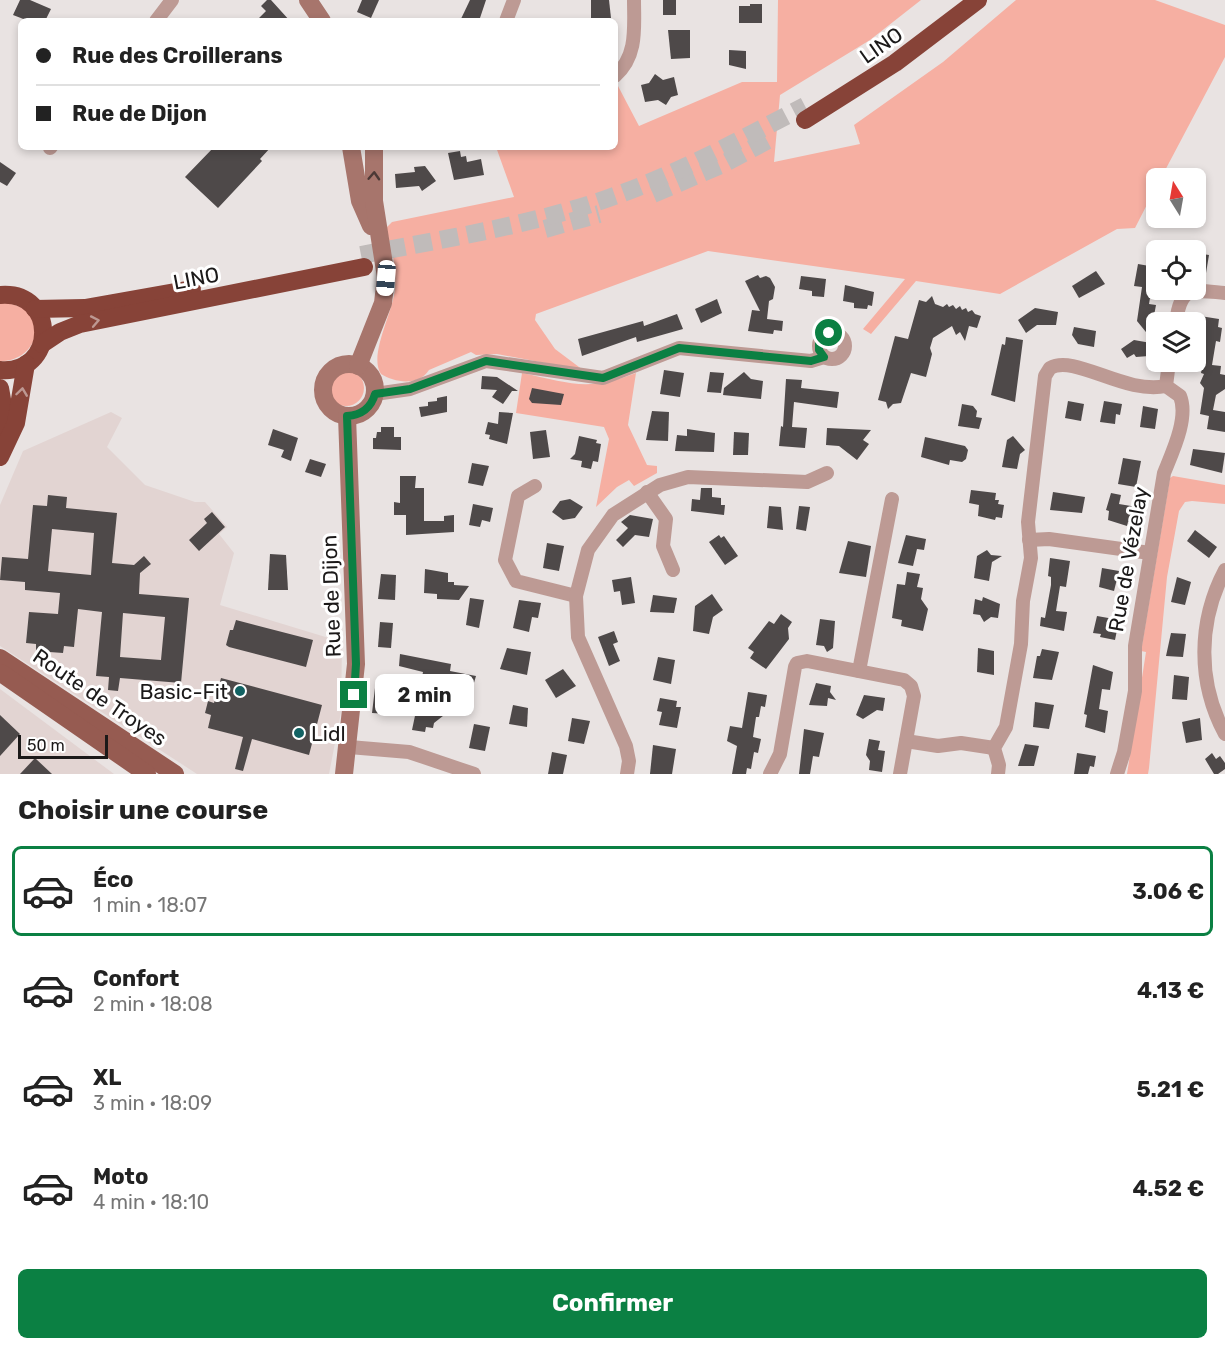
<!DOCTYPE html>
<html lang="fr">
<head>
<meta charset="utf-8">
<style>
  body { margin:0; font-family:Rubik,sans-serif; background:#f2f2f2; color:#222; height:100vh; display:flex; flex-direction:column; font-size:22px; white-space:nowrap }
  * { box-sizing:border-box; margin:0 }
  p { font-size:20px; color:#767676 }
  .icon { flex:none; width:33px; height:33px; fill:none; stroke:currentColor; stroke-width:2; stroke-linecap:round; stroke-linejoin:round }
  .map { position:relative; height:774px; overflow:hidden }
  .panel { display:flex; flex-direction:column; background:#fff; flex:1 }
  .panel>* { flex:none }
  .banner { position:absolute; left:18px; top:18px; width:600px; height:132px; border-radius:9px; box-shadow:0 3px 9px #0003; display:grid; align-content:center; height:132px; padding:0 18px; background:#fff }
  .needle { width:39px; rotate:349deg }
  .controls { position:absolute; left:1146px; top:168px; display:grid; gap:12px }
  .controls a { display:grid; place-items:center; width:60px; height:60px; border-radius:9px; background:#fff; box-shadow:0 3px 9px #0003; font-size:30px }
  .scale { position:absolute; left:18px; bottom:15px; width:90px; box-sizing:border-box; padding-left:6px; border:3px solid #1b1919; border-top:0; font-size:16px; line-height:21px; white-space:nowrap; color:#1b1919; -webkit-text-stroke:4px #fff; paint-order:stroke }
  .end { position:absolute; width:27px; height:27px; margin:-14px; border:8px solid #0b8043; background:#fff; box-shadow:0 0 0 3px #fff }
  .from { border-radius:50% }
  .bubble { position:absolute; height:42px; border-radius:9px; background:#fff; box-shadow:0 3px 9px #0003; font-size:20px; font-weight:700; line-height:42px; text-align:center }
  .car { position:absolute; width:18px; height:36px; margin:-18px -9px; border-radius:8px; box-shadow:0 0 4px 2px #0007; background:linear-gradient(#fff 24%,#345 0 40%,#fff 0 76%,#345 0 86%,#fff 0) }
  .banner b { display:flex; align-items:center; gap:21px; height:57px; font-size:22px }
  .banner b+b { border-top:2px solid #e0e0e0 }
  .banner i { width:15px; height:15px; background:#222 }
  ul { padding:0; list-style:none }
  li { display:flex; align-items:center; gap:18px; height:90px; margin:0 12px 9px; padding:0 6px; border:3px solid transparent; border-radius:9px }
  li div { flex:1 }
  li b { display:block; font-size:22px }
  li em { font-style:normal; font-weight:700 }
  li.active { border-color:#0b8043 }
  li>.icon { width:54px; height:54px; stroke-width:1.5 }
  h2 { padding:0 18px; font-size:27px; line-height:72px }
  .primary-button { display:flex; gap:12px; margin-top:auto; padding:12px 18px }
  .primary-button a { flex:1; height:69px; border-radius:9px; background:#0b8043; color:#fff; font-size:24px; font-weight:700; line-height:69px; text-align:center }
  .map>svg:first-child { display:block }
  .built { fill:#e2d4d2 }
  .green { fill:#f6afa2 }
  .building { fill:#4e4949; fill-rule:evenodd }
  .lines { fill:none; stroke-linecap:round; stroke-linejoin:round }
  .highway-tunnel { stroke:#c0bbba; stroke-width:18; stroke-dasharray:18 9; stroke-linecap:butt }
  .street { stroke:#bd9a94; stroke-width:14 }
  .secondary { stroke:#a7756c; stroke-width:18 }
  .primary { stroke:#965b51; stroke-width:18 }
  .highway { stroke:#874338; stroke-width:18 }
  .oneway { stroke:#4c3936 }
  .oneway2 { stroke:#bd9892 }
  .route { stroke:#0b8043; stroke-width:8 }
  .poi-dot { fill:#126263; stroke:#fff; stroke-width:2 }
  .labels { text-anchor:middle; dominant-baseline:central; stroke-width:6; stroke-linejoin:round; paint-order:stroke }
  .street-label { font-size:21px; fill:#1b1919; stroke:#fff }
  .poi-label { font-size:21px; fill:#1b1919; stroke:#fff; text-anchor:end }
</style>
</head>
<body>
<div class="map">
<svg width="1225" height="774" viewBox="0 0 1225 774">
  <rect width="100%" height="100%" fill="#e9e3e2"/>
  <g class="built">
    <polygon points="111,412 122,418 107,447 145,485 195,502 205,502 227,527 219,534 234,553 220,605 342,642 341,712 329,774 197,774 0,646 0,505 23,451"/>
    <polygon points="0,689 114,774 0,774"/>
  </g>
  <g class="green">
    <path d="M778 0H921L870 40 780 95 774 162 860 144 854 125 943 62 1016 0H1155L1225 25V57L1161 178H1156V187L1135 228 1117 229 1000 294 916 281 871 334 863 329 905 279 708 251 536 314 535 320 555 349 583 370 497 354 476 355 471 352 429 370C419 386 395 383 381 374 368 355 394 311 395 288 397 267 391 248 386 228L392 222 514 197 496 147H615V87L618 86 639 126 742 82H777Z"/>
    <path d="M6 302C11 304 20 306 24 309 49 331 29 362 0 361V303Z"/>
    <circle cx="346" cy="388" r="18"/>
    <path d="M522 373C570 383 587 392 636 373L628 425 647 465 657 466V473L634 486 629 480 617 487 596 507 609 439 604 427 516 413Z"/>
    <polygon points="1173,476 1225,485 1225,504 1192,501 1185,502 1179,511 1167,577 1149,768 1148,774 1127,774 1146,652 1141,651 1170,478"/>
  </g>
  <g class="building">
    <polygon points="20,0 30,0 51,9 45,21 27,18 26,20 13,15"/>
    <polygon points="267,0 271,0 290,21 256,21 266,11 261,6"/>
    <polygon points="362,0 379,0 371,18 357,12"/>
    <polygon points="470,0 486,0 479,21 460,21"/>
    <polygon points="591,0 609,0 611,18 591,18"/>
    <rect x="663" y="0" width="13" height="15"/>
    <polygon points="750,4 762,4 762,23 739,23 739,6 750,6"/>
    <polygon points="668,30 690,30 690,58 671,59"/>
    <polygon points="729,50 746,51 746,69 729,65"/>
    <polygon points="655,74 663,80 674,77 678,95 671,97 666,105 658,100 645,102 641,85 649,83"/>
    <polygon points="214,147 271,147 260,159 262,161 218,208 185,177"/>
    <polygon points="460,151 461,157 466,156 467,162 481,159 484,175 454,180 448,153"/>
    <polygon points="0,162 16,173 7,186 0,182"/>
    <polygon points="425,166 436,181 422,191 419,186 396,188 395,174 415,172 414,167"/>
    <polygon points="1196,253 1209,255 1206,273 1196,272"/>
    <polygon points="1138,264 1155,267 1149,304 1156,305 1150,337 1137,321 1142,287 1134,286"/>
    <polygon points="1096,271 1105,284 1079,298 1072,286"/>
    <polygon points="758,275 760,278 766,276 770,278 775,287 773,299 769,301 767,319 783,321 782,331 774,330 773,334 748,331 752,310 760,311 745,281"/>
    <polygon points="801,276 826,279 824,297 812,296 812,291 799,289"/>
    <polygon points="845,285 874,292 872,306 868,305 867,309 854,308 854,303 843,301"/>
    <polygon points="932,296 935,304 943,307 947,304 949,307 953,305 956,309 960,306 962,310 966,308 968,312 972,310 975,314 981,316 977,328 969,326 965,341 960,332 956,335 952,326 933,338 930,348 932,354 926,377 911,373 901,403 893,404 888,409 886,402 878,400 895,336 908,339 919,300 926,302"/>
    <polygon points="717,299 722,313 701,323 695,309"/>
    <polygon points="1035,308 1058,312 1056,325 1037,325 1026,333 1018,320"/>
    <polygon points="677,314 683,329 637,342 636,337 582,356 578,339 643,321 644,326"/>
    <polygon points="1200,316 1219,319 1218,327 1222,328 1220,342 1216,341 1212,365 1221,366 1220,374 1225,375 1225,389 1216,395 1213,410 1225,412 1225,432 1207,429 1209,416 1200,414 1204,388 1200,383 1204,374 1201,373 1206,346 1196,345"/>
    <polygon points="1074,327 1096,331 1094,347 1078,344 1072,335"/>
    <polygon points="1006,337 1023,340 1015,402 991,395 1002,344 1005,345"/>
    <polygon points="1134,340 1151,343 1149,356 1136,357 1134,354 1127,358 1121,349"/>
    <polygon points="664,370 684,373 680,397 660,394"/>
    <polygon points="710,372 724,373 721,393 707,392"/>
    <polygon points="744,372 751,379 763,381 761,399 723,395 724,388"/>
    <polygon points="482,376 497,377 518,391 512,391 503,404 492,397 497,390 481,389"/>
    <polygon points="786,379 802,380 801,388 839,392 837,408 794,402 792,427 807,428 805,448 779,446 781,426 783,427"/>
    <polygon points="532,388 564,394 561,405 532,403 529,399"/>
    <polygon points="447,396 447,412 421,417 419,407 428,406 428,402 437,401 437,398"/>
    <polygon points="1068,401 1084,404 1081,421 1065,418"/>
    <polygon points="1104,401 1122,404 1120,415 1116,414 1115,424 1100,422"/>
    <polygon points="962,404 973,406 977,411 976,417 982,418 979,429 958,426"/>
    <polygon points="1143,406 1158,409 1155,429 1140,427"/>
    <polygon points="652,411 669,412 668,441 646,440"/>
    <polygon points="499,412 513,413 507,444 489,439 490,435 485,434 488,422 498,424"/>
    <polygon points="381,427 394,427 394,437 401,437 401,450 373,449 373,438 376,438 377,432 381,432"/>
    <polygon points="827,428 871,430 863,440 869,444 857,460 839,446 826,445"/>
    <polygon points="273,429 298,438 291,461 281,457 284,450 268,445"/>
    <polygon points="687,429 715,433 714,452 675,451 677,435 687,436"/>
    <polygon points="546,430 550,457 533,459 530,432"/>
    <polygon points="734,432 749,433 748,455 733,455"/>
    <polygon points="579,436 597,440 596,443 601,444 598,462 593,461 591,469 581,467 582,461 570,459 575,454"/>
    <polygon points="1013,436 1025,450 1020,454 1017,469 1002,467 1007,440"/>
    <polygon points="925,437 965,446 968,450 966,459 962,462 950,460 949,465 921,457"/>
    <polygon points="1193,449 1225,453 1222,473 1190,465"/>
    <polygon points="1123,458 1141,461 1136,487 1118,484"/>
    <polygon points="310,459 326,464 321,477 305,472"/>
    <polygon points="472,463 489,466 483,486 468,483"/>
    <polygon points="400,476 416,476 415,488 424,488 424,521 444,521 444,516 454,515 454,532 406,535 406,515 394,515 394,502 400,503"/>
    <polygon points="701,488 712,488 712,497 721,498 721,505 725,505 724,515 691,511 692,499 700,500"/>
    <polygon points="971,490 996,493 995,500 999,500 998,504 1004,505 1002,518 996,517 995,520 978,516 979,505 969,503"/>
    <polygon points="1053,492 1085,497 1082,513 1050,510"/>
    <polygon points="1111,493 1121,495 1119,504 1137,507 1135,523 1128,522 1127,526 1108,520 1109,511 1106,510"/>
    <path d="M48 495 67 497 66 508 117 513 112 563 134 565 144 556 151 564 140 573 139 594 189 598 181 683 120 678 118 691 108 690 109 677 96 676 102 612 78 609 74 647 64 646 63 653 36 651V644L26 643 29 612 58 614 60 593 25 590V582L0 580 2 557 28 559 33 505 47 506ZM52 529 94 533 91 575 48 571ZM123 613 165 617 161 660 120 657Z"/>
    <polygon points="570,499 583,507 575,518 563,520 552,512 560,501"/>
    <polygon points="473,504 493,508 490,522 482,520 480,527 469,525"/>
    <polygon points="769,506 781,507 783,530 767,528"/>
    <polygon points="799,506 810,507 806,531 796,529"/>
    <polygon points="212,512 225,527 199,551 189,540 207,523 204,519"/>
    <polygon points="630,515 653,519 649,537 635,535 623,547 616,540 628,528 621,522"/>
    <polygon points="1195,530 1217,547 1209,558 1187,541"/>
    <polygon points="719,535 721,538 724,536 738,556 725,565 709,542"/>
    <polygon points="906,535 926,539 924,550 917,549 913,566 898,563"/>
    <polygon points="848,541 871,546 866,577 839,573"/>
    <polygon points="547,543 564,546 559,571 543,568"/>
    <polygon points="987,550 991,555 1002,556 992,562 989,581 974,578 977,556"/>
    <polygon points="270,554 286,555 288,590 268,590"/>
    <polygon points="1050,558 1070,561 1066,587 1060,586 1056,611 1067,612 1064,631 1040,626 1041,617 1045,618 1051,585 1051,577 1048,576"/>
    <polygon points="1102,568 1119,571 1114,591 1099,587"/>
    <polygon points="425,569 448,573 448,582 454,582 454,585 469,586 459,600 437,599 437,594 424,593"/>
    <polygon points="907,572 920,574 917,587 923,588 921,599 928,609 923,631 901,626 902,620 892,618 897,584 905,585"/>
    <polygon points="381,574 396,575 395,600 378,599"/>
    <polygon points="631,577 635,603 622,605 620,591 614,592 612,580"/>
    <polygon points="1177,577 1191,582 1185,605 1171,602"/>
    <polygon points="712,594 723,610 713,617 709,634 693,631 695,606"/>
    <polygon points="653,595 677,598 674,613 650,612"/>
    <polygon points="983,597 1000,604 998,618 991,617 984,622 980,615 973,614 975,599 982,601"/>
    <polygon points="470,598 484,600 479,628 466,625"/>
    <polygon points="519,600 541,603 538,618 532,617 529,632 513,628"/>
    <polygon points="781,614 792,622 788,628 789,639 766,669 750,658 754,652 748,648 769,621 774,624"/>
    <polygon points="1097,616 1114,619 1113,625 1118,625 1115,640 1100,637 1101,634 1093,633"/>
    <polygon points="820,619 835,621 833,648 827,652 824,646 816,645"/>
    <polygon points="236,620 313,640 306,667 229,647 226,645 230,630 233,630"/>
    <polygon points="380,622 393,623 391,648 378,647"/>
    <polygon points="614,631 618,642 613,644 620,661 609,666 598,637"/>
    <polygon points="1171,633 1186,634 1183,657 1166,656"/>
    <polygon points="507,648 531,652 527,675 500,669"/>
    <polygon points="978,648 994,651 994,675 977,672"/>
    <polygon points="1042,649 1059,652 1052,680 1033,678 1037,656 1040,656"/>
    <polygon points="400,654 451,664 450,671 476,676 471,693 446,688 442,704 448,712 434,723 433,728 426,727 425,732 412,730 416,711 390,705 389,714 372,713 375,688 391,689 390,695 432,703 436,685 421,682 423,672 399,666"/>
    <polygon points="658,657 675,660 671,684 653,680"/>
    <polygon points="1093,665 1113,672 1110,690 1102,689 1099,709 1108,711 1105,733 1085,727 1087,715 1084,714"/>
    <polygon points="563,669 576,686 556,698 545,680"/>
    <polygon points="1174,675 1189,677 1187,700 1172,699"/>
    <polygon points="221,678 322,705 309,755 252,739 243,771 235,769 243,737 208,728 211,715 205,713 208,701 214,703"/>
    <polygon points="816,683 831,686 830,692 836,700 828,698 827,706 809,705"/>
    <polygon points="748,692 767,695 765,707 761,706 759,717 756,717 753,737 761,739 758,753 754,752 751,769 747,768 746,774 732,774 737,746 727,741 730,726 742,728"/>
    <polygon points="864,695 885,698 883,711 877,710 863,719 856,715"/>
    <polygon points="660,698 677,701 676,707 681,707 677,728 659,725 662,712 657,711"/>
    <polygon points="1035,702 1054,705 1049,729 1033,727"/>
    <polygon points="513,705 528,708 527,727 509,724"/>
    <polygon points="0,715 20,734 0,756"/>
    <polygon points="572,718 590,721 584,744 568,741"/>
    <polygon points="1200,718 1202,740 1186,743 1182,722"/>
    <polygon points="474,724 490,727 485,751 469,748"/>
    <polygon points="804,729 824,733 819,757 813,756 810,774 799,774"/>
    <polygon points="869,739 880,741 878,750 885,751 882,772 869,770 870,761 866,755"/>
    <polygon points="1025,744 1039,746 1034,766 1018,766"/>
    <polygon points="653,745 676,749 672,774 650,774"/>
    <polygon points="552,752 567,755 563,774 548,774"/>
    <polygon points="1077,753 1096,756 1094,767 1090,766 1088,774 1074,774"/>
    <polygon points="1212,753 1216,759 1220,756 1225,763 1225,769 1218,774 1214,774 1205,759"/>
    <polygon points="35,758 52,774 20,774"/>
  </g>
  <g class="lines">
    <g class="highway-tunnel">
      <polyline points="653,194 723,164 772,138"/>
      <polyline points="545,229 599,214"/>
      <path d="M361 255C443 239 527 226 606 199 676 175 740 140 805 106"/>
    </g>
    <g class="street">
      <polyline points="156,21 172,0"/>
      <polyline points="506,21 514,0"/>
      <path d="M615 76C638 56 634 27 634 0"/>
      <polyline points="50,148 51,147"/>
      <path d="M1176 322C1181 285 1192 290 1225 293"/>
      <circle cx="832" cy="346" r="13"/>
      <polyline points="375,394 410,389 486,361 603,378 679,348 811,361 824,357"/>
      <polyline points="535,486 518,496 505,560 516,581 576,596"/>
      <polyline points="647,492 666,519 663,546 673,570"/>
      <polyline points="1029,540 1049,539 1150,553"/>
      <path d="M1225 570C1198 621 1197 682 1225 734"/>
      <polyline points="859,671 892,499"/>
      <polyline points="906,741 938,746 961,743 994,748"/>
      <polyline points="349,747 409,752 474,774"/>
      <polyline points="627,774 629,761 626,746 578,637 576,596 588,550 613,515 660,485 688,477 807,482 827,473"/>
      <polyline points="770,774 780,754 795,667 797,663 807,661 904,680 911,686 914,696 900,774"/>
      <path d="M998 774 999 765 994 748 1006 727 1021 644 1023 601 1031 558 1028 522 1045 376 1050 368C1075 354 1125 395 1166 386"/>
      <path d="M1117 774 1124 752 1135 691V646L1164 473C1172 453 1189 418 1180 396L1166 386 1169 362"/>
    </g>
    <g class="secondary">
      <polyline points="308,0 322,21"/>
      <polyline points="351,147 360,201 371,226"/>
      <circle cx="349" cy="390" r="26"/>
      <polyline points="358,366 383,303 386,277 374,201 374,147"/>
      <polyline points="344,774 356,664 347,416"/>
    </g>
    <g class="primary">
      <polyline points="0,658 175,774"/>
      <polyline points="1,673 147,774"/>
    </g>
    <g class="highway">
      <polyline points="805,120 895,63 978,0"/>
      <path d="M0 295C58 290 57 375 0 370"/>
      <polyline points="35,309 85,308 192,289"/>
      <polyline points="42,344 60,332 80,324 364,267"/>
      <polyline points="0,388 4,411 0,429"/>
      <polyline points="0,457 16,423 26,364"/>
    </g>
  </g>
  <defs><path id="oneway-chevron" d="M-2-3.5L2.5 0L-2 3.5" fill="none" stroke-width="1.6" stroke-linecap="round" stroke-linejoin="round" transform="scale(1.5)"/></defs>
  <use class="oneway" href="#oneway-chevron" transform="translate(374 176) rotate(-87)"/>
  <g class="oneway2">
    <use href="#oneway-chevron" transform="translate(95 321) rotate(-11)"/>
    <use href="#oneway-chevron" transform="translate(22 392) rotate(-82)"/>
  </g>
  <g class="lines">
    <path class="route" d="M354 695 356 664 347 416C362 415 371 408 375 394L410 389 486 361 603 378 679 348 811 361 824 357 819 350V341L829 333"/>
  </g>
  <g class="poi-dot">
    <circle cx="240" cy="691" r="6"/>
    <circle cx="299" cy="733" r="6"/>
  </g>
  <g class="labels">
    <g class="street-label">
      <text transform="translate(881 45) rotate(-35)">LINO</text>
      <text transform="translate(196 278) rotate(-11)">LINO</text>
      <text transform="translate(1128 559) rotate(-80)">Rue de Vézelay</text>
      <text transform="translate(331 596) rotate(-92)">Rue de Dijon</text>
      <text transform="translate(100 697) rotate(34)">Route de Troyes</text>
    </g>
    <g class="poi-label">
      <text x="228" y="691">Basic-Fit</text>
      <text x="311" y="733" text-anchor="start">Lidl</text>
    </g>
  </g>
</svg>
<div class="controls">
<a><svg class="needle" viewBox="-14 -14 28 28"><path d="M0-13l5 13h-10z" fill="#e53935"/><path d="M0 13l5-13h-10z" fill="#767676"/></svg></a>
<a><svg class="icon" aria-label="locate" viewBox="0 0 24 24"><circle cx="12" cy="12" r="6"/><path d="M12 2v4M12 18v4M2 12h4M18 12h4"/></svg></a>
<a><svg class="icon" aria-label="layers" viewBox="0 0 24 24"><path d="M12 4l9 5-9 5-9-5zM3 14l9 5 9-5"/></svg></a>
</div>
<div class="scale">50 m</div>
<i class="end from" style="left:829px;top:333px"></i>
<i class="end" style="left:354px;top:695px"></i>
<div class="bubble" style="left:375px;top:674px;width:99px">2 min</div>
<i class="car" style="left:386px;top:278px;rotate:185deg"></i>
<div class="banner">
<b><i class="from"></i>Rue des Croillerans</b>
<b><i></i>Rue de Dijon</b>
</div>
</div>
<section class="panel">
<h2>Choisir une course</h2>
<ul>
<li class="active"><svg class="icon" aria-label="car" viewBox="0 0 24 24"><path d="M5 17H2v-5l4-1 3-4h7l3 4 3 1v5h-3M9 17h6M6 11h13"/><circle cx="7" cy="17" r="2"/><circle cx="17" cy="17" r="2"/></svg><div><b>Éco</b><p>1 min · 18:07</p></div><em>3.06 €</em></li>
<li><svg class="icon" aria-label="car" viewBox="0 0 24 24"><path d="M5 17H2v-5l4-1 3-4h7l3 4 3 1v5h-3M9 17h6M6 11h13"/><circle cx="7" cy="17" r="2"/><circle cx="17" cy="17" r="2"/></svg><div><b>Confort</b><p>2 min · 18:08</p></div><em>4.13 €</em></li>
<li><svg class="icon" aria-label="car" viewBox="0 0 24 24"><path d="M5 17H2v-5l4-1 3-4h7l3 4 3 1v5h-3M9 17h6M6 11h13"/><circle cx="7" cy="17" r="2"/><circle cx="17" cy="17" r="2"/></svg><div><b>XL</b><p>3 min · 18:09</p></div><em>5.21 €</em></li>
<li><svg class="icon" aria-label="car" viewBox="0 0 24 24"><path d="M5 17H2v-5l4-1 3-4h7l3 4 3 1v5h-3M9 17h6M6 11h13"/><circle cx="7" cy="17" r="2"/><circle cx="17" cy="17" r="2"/></svg><div><b>Moto</b><p>4 min · 18:10</p></div><em>4.52 €</em></li>
</ul>
<div class="primary-button"><a>Confirmer</a></div>
</section>
</body>
</html>
